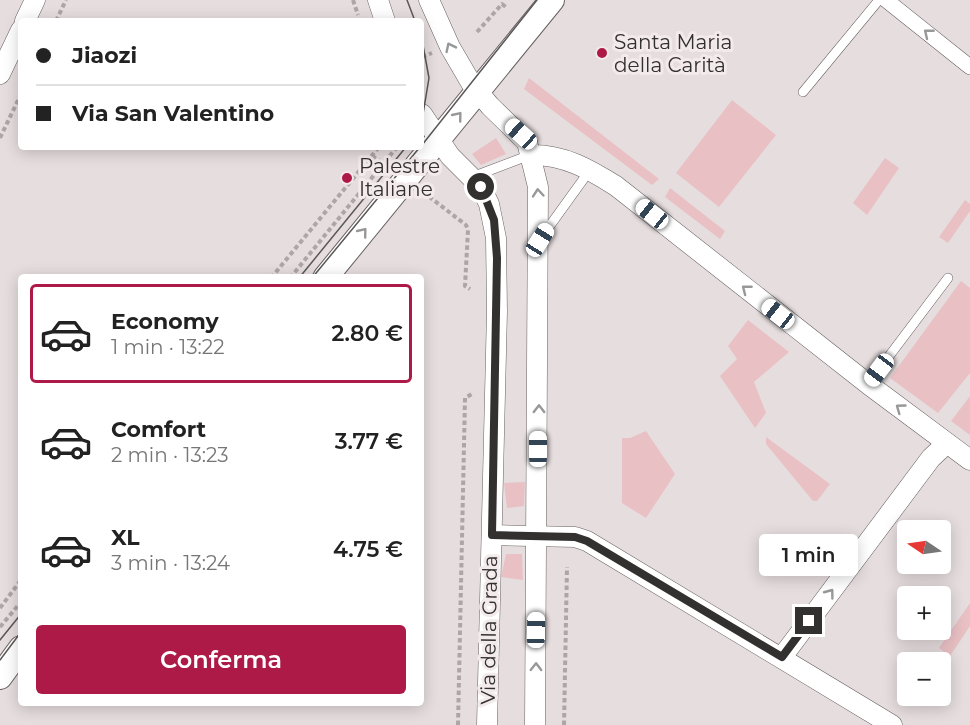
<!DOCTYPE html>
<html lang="it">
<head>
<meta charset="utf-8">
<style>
  body { margin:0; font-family:Montserrat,sans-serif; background:#f2f2f2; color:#222; height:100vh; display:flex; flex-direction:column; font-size:22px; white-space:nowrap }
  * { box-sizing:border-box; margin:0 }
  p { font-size:20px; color:#767676 }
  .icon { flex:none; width:33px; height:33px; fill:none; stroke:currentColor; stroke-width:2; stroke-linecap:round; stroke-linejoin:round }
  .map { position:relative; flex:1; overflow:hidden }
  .panel { position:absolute; left:18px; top:274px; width:406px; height:432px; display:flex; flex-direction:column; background:#fff; border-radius:6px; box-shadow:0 3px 15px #0003 }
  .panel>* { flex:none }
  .guide { position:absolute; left:18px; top:18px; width:406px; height:132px; border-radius:6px; box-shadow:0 3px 15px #0003; display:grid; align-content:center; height:132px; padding:0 18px; background:#fff }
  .needle { width:39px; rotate:283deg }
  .controls { position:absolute; left:897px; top:520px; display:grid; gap:12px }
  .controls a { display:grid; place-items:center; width:54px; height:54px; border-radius:6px; background:#fff; box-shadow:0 3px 15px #0003; font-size:30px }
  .end { position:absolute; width:27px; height:27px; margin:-14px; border:8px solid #333030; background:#fff; box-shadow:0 0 0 3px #fff }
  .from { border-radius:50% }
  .bubble { position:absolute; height:42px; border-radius:6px; background:#fff; box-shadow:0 3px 15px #0003; font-size:20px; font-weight:600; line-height:42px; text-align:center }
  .car { position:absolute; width:18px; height:36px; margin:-18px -9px; border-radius:8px; box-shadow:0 0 4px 2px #0007; background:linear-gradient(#fff 24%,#345 0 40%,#fff 0 76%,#345 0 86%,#fff 0) }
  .guide b { display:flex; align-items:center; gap:21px; height:57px; font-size:22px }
  .guide b+b { border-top:2px solid #e0e0e0 }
  .guide i { width:15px; height:15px; background:#222 }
  ul { padding:10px 0 0; list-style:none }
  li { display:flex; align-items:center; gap:18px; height:99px; margin:0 12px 9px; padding:0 6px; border:3px solid transparent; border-radius:6px }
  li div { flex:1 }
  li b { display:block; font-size:22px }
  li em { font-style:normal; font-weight:600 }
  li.on { border-color:#ae1a47 }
  li>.icon { width:54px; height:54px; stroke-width:1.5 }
  .action { display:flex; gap:12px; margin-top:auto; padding:12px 18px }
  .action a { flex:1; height:69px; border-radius:6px; background:#ae1a47; color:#fff; font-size:24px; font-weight:600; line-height:69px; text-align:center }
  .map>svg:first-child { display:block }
  .green { fill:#e9c1c5 }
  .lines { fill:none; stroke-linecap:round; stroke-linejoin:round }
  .service-casing { stroke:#686060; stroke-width:10 }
  .pedestrian-casing { stroke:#686060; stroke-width:16 }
  .minor-casing { stroke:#686060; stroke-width:21 }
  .tertiary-casing { stroke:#686060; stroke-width:26 }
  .path { stroke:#ada6a6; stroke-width:4; stroke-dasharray:4.5 3; stroke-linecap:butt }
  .service { stroke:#fff; stroke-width:9 }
  .pedestrian { stroke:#fff; stroke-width:15 }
  .minor { stroke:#fff; stroke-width:20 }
  .tertiary { stroke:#fff; stroke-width:24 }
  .tram { stroke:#5c5858; stroke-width:1.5 }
  .oneway { stroke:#999898 }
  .route { stroke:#333030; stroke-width:8 }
  .poi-dot { fill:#ae1a47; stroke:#f3eaeb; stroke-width:2 }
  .labels { text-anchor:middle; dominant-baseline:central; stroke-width:6; stroke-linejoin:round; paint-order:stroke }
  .poi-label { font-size:20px; fill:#333030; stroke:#f3eaeb; text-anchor:start }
  .street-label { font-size:20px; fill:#333030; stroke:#f3eaeb }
</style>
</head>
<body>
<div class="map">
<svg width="970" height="725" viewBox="0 0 970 725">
  <rect width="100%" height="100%" fill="#e6ddde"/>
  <g class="green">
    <polygon points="529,78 659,179 652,185 524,89"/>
    <polygon points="732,100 776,135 719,207 676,173"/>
    <polygon points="496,138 506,154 481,165 472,154"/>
    <polygon points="885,158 899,168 867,215 853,203"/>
    <polygon points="670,188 725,231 720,239 665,197"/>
    <polygon points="965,200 970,204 970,211 948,243 939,237"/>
    <polygon points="961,281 970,288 970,373 938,413 890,378"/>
    <polygon points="748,320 789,352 754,382 766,413 755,428 720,376 737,359 728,346"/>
    <polygon points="970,396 970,435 951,421"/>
    <polygon points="646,431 675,474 646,518 622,503 622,438 630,438"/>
    <polygon points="766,437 830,484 817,501 813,501 766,444"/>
    <polygon points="525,482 524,506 507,508 504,483"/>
    <polygon points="506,554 522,554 523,580 501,577"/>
    <polygon points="970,603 970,626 950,656 939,648"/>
  </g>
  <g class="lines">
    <g class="service-casing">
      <g id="service">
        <polyline points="803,92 879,0"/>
        <polyline points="472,177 530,155"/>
        <polyline points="541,238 590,170"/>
        <polyline points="868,384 948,278"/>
      </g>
    </g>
    <g class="pedestrian-casing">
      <polyline id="pedestrian" points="886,0 970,67"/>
    </g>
    <g class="minor-casing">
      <g id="minor">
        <polyline points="378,0 385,21"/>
        <polyline points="429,0 450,47 471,83 490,106 527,142 538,187 535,725"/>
        <polyline points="25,21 35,0"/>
        <polyline points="0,74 21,30"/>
        <polyline points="422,114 450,156 481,187 489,204 496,238 497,311 487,725"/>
        <path d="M532 155C565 155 589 169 616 186L868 384 970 460"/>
        <polyline points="492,535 575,537 587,541 892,725"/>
        <polyline points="782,657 931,458 947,443"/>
      </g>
    </g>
    <g class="tertiary-casing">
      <g id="tertiary">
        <polyline points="325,278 552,0"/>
        <polyline points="0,677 21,648"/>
      </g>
    </g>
    <g class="path">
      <polyline points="353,0 358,15"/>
      <polyline points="56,21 66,0"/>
      <polyline points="477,32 502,4 507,8"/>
      <polyline points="422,57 432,53"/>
      <polyline points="0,138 21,94"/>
      <polyline points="372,156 380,161"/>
      <polyline points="423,192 466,225 468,230 465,286 470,289"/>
      <polyline points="271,278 379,147"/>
      <polyline points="290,278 397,147"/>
      <polyline points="0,608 21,580"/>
      <polyline points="0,627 21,602"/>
      <polyline points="458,725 465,398 472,394"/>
      <polyline points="564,725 567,567"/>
    </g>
    <use href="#service" class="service"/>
    <use href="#pedestrian" class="pedestrian"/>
    <use href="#minor" class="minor"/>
    <use href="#tertiary" class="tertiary"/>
    <g class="tram">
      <polyline points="407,0 415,21"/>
      <polyline points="422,40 429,78 422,120"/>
      <polyline points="422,145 537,0"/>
      <polyline points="299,278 406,147"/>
      <polyline points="312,278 420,147"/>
      <polyline points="0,640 21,614"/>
      <polyline points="0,660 21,632"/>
    </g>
  </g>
  <defs><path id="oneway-chevron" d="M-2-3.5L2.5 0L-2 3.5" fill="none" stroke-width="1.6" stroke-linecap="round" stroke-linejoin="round" transform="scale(1.5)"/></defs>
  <g class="oneway">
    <use href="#oneway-chevron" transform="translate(928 33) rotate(-141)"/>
    <use href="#oneway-chevron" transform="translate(450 47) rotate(-116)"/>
    <use href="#oneway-chevron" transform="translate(458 116) rotate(-51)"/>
    <use href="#oneway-chevron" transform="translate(538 193) rotate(-95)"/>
    <use href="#oneway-chevron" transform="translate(363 232) rotate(-51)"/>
    <use href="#oneway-chevron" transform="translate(746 289) rotate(-142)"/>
    <use href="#oneway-chevron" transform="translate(900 408) rotate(-144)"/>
    <use href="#oneway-chevron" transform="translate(539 409) rotate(-90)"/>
    <use href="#oneway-chevron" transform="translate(830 593) rotate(-53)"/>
    <use href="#oneway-chevron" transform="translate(536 667) rotate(-89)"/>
  </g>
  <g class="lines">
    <polyline class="route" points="481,187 494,220 497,258 492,535 575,537 587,541 782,657 809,621"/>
  </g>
  <g class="poi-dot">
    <circle cx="602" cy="53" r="6"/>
    <circle cx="347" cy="178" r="6"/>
  </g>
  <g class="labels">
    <g class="poi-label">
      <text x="614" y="42">Santa Maria<tspan x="614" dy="23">della Carità</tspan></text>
      <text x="359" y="166">Palestre<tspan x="359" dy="23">Italiane</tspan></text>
    </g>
    <g class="street-label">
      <text transform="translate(489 630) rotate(-89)">Via della Grada</text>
    </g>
  </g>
</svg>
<div class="controls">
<a><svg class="needle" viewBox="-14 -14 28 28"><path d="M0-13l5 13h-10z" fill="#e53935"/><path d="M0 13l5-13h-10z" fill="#767676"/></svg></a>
<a>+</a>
<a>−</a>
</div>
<i class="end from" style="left:481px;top:187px"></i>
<i class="end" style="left:809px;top:621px"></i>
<div class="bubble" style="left:759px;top:534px;width:99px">1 min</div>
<i class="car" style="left:521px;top:134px;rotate:312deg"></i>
<i class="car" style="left:652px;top:214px;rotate:309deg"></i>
<i class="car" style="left:540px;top:240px;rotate:32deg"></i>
<i class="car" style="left:778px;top:314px;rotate:308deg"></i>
<i class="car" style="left:879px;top:370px;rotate:217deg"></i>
<i class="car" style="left:538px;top:449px;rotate:0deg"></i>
<i class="car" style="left:536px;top:630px;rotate:1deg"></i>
<div class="guide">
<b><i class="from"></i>Jiaozi</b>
<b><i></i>Via San Valentino</b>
</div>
<section class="panel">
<ul>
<li class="on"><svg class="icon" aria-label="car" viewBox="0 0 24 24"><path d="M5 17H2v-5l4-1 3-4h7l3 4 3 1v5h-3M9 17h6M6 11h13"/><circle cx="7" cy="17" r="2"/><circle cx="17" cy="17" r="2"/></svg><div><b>Economy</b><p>1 min · 13:22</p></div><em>2.80 €</em></li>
<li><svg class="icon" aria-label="car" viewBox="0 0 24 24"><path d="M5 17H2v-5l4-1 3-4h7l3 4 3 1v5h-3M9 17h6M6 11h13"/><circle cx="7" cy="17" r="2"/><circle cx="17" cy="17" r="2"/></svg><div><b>Comfort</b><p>2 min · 13:23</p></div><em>3.77 €</em></li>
<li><svg class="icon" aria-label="car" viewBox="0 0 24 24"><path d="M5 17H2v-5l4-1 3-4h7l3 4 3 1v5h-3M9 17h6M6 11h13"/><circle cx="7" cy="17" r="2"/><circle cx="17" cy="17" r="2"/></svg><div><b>XL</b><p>3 min · 13:24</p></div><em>4.75 €</em></li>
</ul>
<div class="action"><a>Conferma</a></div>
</section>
</div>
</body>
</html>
